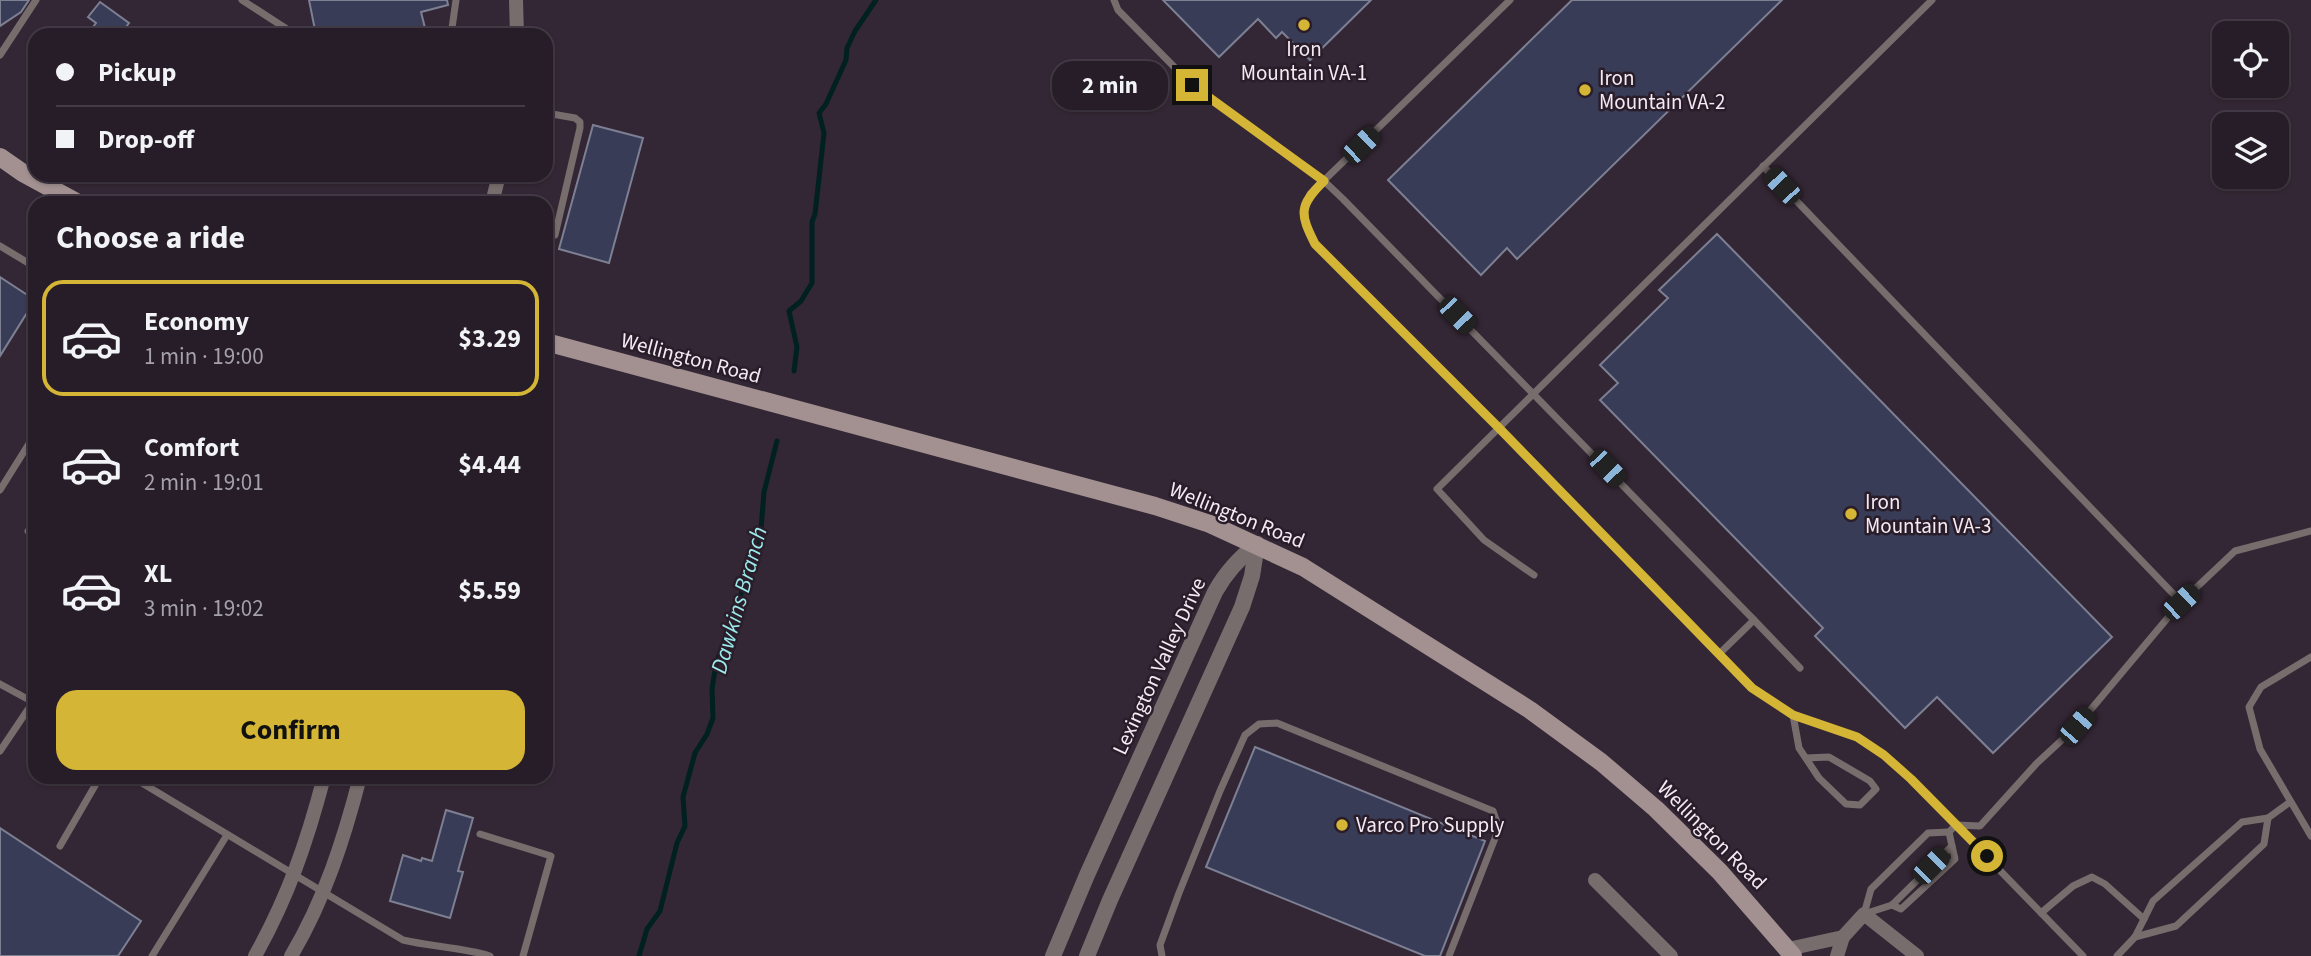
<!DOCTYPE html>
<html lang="en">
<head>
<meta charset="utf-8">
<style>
  body { margin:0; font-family:"Source Sans 3",sans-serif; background:#2f2630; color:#f1f3f6; height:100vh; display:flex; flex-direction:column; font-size:26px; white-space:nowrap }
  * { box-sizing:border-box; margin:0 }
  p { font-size:23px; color:#a4a2a8 }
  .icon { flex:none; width:38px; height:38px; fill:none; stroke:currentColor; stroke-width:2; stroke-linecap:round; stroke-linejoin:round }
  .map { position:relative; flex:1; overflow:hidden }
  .drawer { position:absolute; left:28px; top:196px; width:525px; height:588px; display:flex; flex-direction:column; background:#271d28; border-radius:21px; box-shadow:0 2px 5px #0004,0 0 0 2px #433b45 }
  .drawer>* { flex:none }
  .banner { position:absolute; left:28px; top:28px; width:525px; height:154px; border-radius:21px; box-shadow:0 2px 5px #0004,0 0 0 2px #433b45; display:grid; align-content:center; height:154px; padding:0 28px; background:#271d28 }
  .tools { position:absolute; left:2212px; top:21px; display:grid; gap:14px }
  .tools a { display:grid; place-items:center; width:77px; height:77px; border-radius:14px; background:#271d28; box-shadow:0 2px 5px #0004,0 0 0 2px #433b45; font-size:35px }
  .end { position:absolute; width:32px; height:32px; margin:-16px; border:9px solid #d5b535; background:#111; box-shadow:0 0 0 4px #111 }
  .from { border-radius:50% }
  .bubble { position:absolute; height:49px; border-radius:21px; background:#271d28; box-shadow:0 2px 5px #0004,0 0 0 2px #433b45; font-size:23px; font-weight:700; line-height:49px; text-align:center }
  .car { position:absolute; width:21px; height:42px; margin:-21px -10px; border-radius:9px; box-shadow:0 0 5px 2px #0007; background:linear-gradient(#222 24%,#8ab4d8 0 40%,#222 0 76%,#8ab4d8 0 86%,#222 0) }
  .banner b { display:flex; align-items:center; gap:24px; height:66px; font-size:26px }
  .banner b+b { border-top:2px solid #433b45 }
  .banner i { width:18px; height:18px; background:#f1f3f6 }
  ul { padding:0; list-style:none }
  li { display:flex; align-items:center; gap:21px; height:116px; margin:0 14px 10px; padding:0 14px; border:4px solid transparent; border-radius:21px }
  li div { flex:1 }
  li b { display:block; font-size:26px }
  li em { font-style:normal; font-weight:700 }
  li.on { border-color:#d5b535 }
  li>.icon { width:63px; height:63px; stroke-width:1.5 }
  h2 { padding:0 28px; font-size:32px; line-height:84px }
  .primary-button { display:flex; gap:14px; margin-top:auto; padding:14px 28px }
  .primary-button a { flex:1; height:80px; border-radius:21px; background:#d5b535; color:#111; font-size:28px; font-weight:700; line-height:80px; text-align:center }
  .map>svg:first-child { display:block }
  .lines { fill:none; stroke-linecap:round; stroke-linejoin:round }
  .stream { stroke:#002022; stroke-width:5 }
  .building { fill:#393c57; stroke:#7d7f93; stroke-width:2 }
  .service { stroke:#776d6c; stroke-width:7 }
  .minor { stroke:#776d6c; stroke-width:14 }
  .tertiary { stroke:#776d6c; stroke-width:16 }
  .secondary { stroke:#a29190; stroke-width:18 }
  .route { stroke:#d5b535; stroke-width:9 }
  .poi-dot { fill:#d5b535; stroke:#2a1d2a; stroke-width:2.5 }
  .labels { text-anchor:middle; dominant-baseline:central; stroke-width:5; stroke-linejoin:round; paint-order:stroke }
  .poi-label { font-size:21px; fill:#f3eaf3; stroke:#2a1d2a; text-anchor:start }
  .street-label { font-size:21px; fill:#f3eaf3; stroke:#2a1d2a }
  .water-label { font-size:23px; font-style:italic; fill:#9bebed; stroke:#2a1d2a }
</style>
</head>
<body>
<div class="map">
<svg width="2311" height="956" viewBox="0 0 2311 956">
  <rect width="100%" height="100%" fill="#342735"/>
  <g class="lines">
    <g class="stream">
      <polyline points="794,371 797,347 789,311 801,301 812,283 812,222 815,214 824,133 819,113 826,104 846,60 847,48 855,31 876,0"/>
      <polyline points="639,956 647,929 660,911 677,843 685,826 683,797 695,753 707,734 713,718 712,689 716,664 760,541 764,492 777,441"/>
    </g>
  </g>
  <g class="building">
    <polygon points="0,0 29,0 21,12 0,26"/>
    <polygon points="309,0 447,0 448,5 421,12 425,28 393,35 351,35 350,31 316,35"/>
    <polygon points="1163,0 1371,0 1310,60 1282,32 1276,38 1258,19 1219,57"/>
    <polygon points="1572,0 1782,0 1517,259 1507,248 1481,275 1388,180"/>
    <polygon points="100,2 129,23 120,35 105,35 93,27 96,23 88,17"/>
    <polygon points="593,125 643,138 609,263 559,249"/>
    <polygon points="1717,234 2112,637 1993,753 1937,697 1905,728 1815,636 1823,628 1600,400 1618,383 1600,365 1668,298 1659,290"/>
    <polygon points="0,277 35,300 0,356"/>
    <polygon points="1255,747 1485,841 1440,956 1425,956 1206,867"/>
    <polygon points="446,810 473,818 458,871 463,872 450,918 390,901 403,855 421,861 422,858 432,861"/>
    <polygon points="0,828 141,921 118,956 0,956"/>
  </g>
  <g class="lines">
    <g class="service">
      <polyline points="242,0 296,35"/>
      <polyline points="1114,0 1118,10 1192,85 1324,181 1343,199 1754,620 1719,654"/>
      <path d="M1510 0 1310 194C1301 217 1304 222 1315 244L1498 427 1752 688 1793 715 1858 737 1884 755 1911 779 2083 956"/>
      <polyline points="451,35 456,0"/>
      <polyline points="0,55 36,0"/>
      <polyline points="546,113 575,118 580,122 580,128 555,235"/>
      <polyline points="1763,166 2181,602"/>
      <polyline points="0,246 35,267"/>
      <polyline points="0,490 35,434"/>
      <polyline points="28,531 35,533"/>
      <polyline points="1534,575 1484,540 1437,489 1932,0"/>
      <polyline points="1754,620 1800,668"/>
      <polyline points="2311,657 2261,687 2249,707 2260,749 2311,836"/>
      <polyline points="0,684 33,702 0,751"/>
      <polyline points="1793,715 1799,748 1819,778 1846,804 1860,805 1876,789 1870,781 1829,757 1806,758"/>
      <path d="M132 777 403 940C432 947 461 947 490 956"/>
      <polyline points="1949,832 1956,825 1980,826 2037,763 2077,726 2181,602 2235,551 2311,531"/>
      <polygon points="1949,832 1952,846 1892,905 1864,914 1871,889 1928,833"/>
      <polyline points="480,834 551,856 523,956"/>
      <polyline points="60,846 100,777"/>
      <polyline points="1892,905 1901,909 1955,859 1952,846"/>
      <polyline points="2041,913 2073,886 2092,877 2105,884 2144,919"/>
      <polyline points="2135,937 2176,926 2264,844 2268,818"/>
      <polyline points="152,956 227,835"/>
      <polyline points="1162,956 1160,945 1179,893 1220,791 1245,735 1259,724 1277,723 1493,811 1499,828 1449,956"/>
      <polyline points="2117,956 2135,937 2153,901 2242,822 2268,818 2290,802"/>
    </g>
    <g class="minor">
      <polyline points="516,0 517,35"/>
      <polyline points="492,203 499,175"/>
      <polyline points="1595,880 1671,956"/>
      <polyline points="1843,937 1864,914 1917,956"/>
      <polyline points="1788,949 1843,937 1837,956"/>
      <path d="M255 956C288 897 307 842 324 777"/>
      <path d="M291 956C324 901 344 839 360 777"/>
    </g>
    <g class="tertiary">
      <path d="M1053 956 1087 875 1215 592C1226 572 1239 558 1257 544"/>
      <polyline points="1087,956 1110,900 1242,607 1252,576 1257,544"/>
    </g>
    <g class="secondary">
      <polyline points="0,157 23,173 78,203"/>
      <polyline points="546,342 1155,506 1210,524 1303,567 1530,710 1601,762 1656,809 1720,872 1793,956"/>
    </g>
  </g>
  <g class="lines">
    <path class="route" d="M1192 85 1324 181C1298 206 1300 214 1315 244L1498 427 1752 688 1793 715 1857 737 1884 755 1911 779 1987 856"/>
  </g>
  <g class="poi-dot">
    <circle cx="1304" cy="25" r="7"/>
    <circle cx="1585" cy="90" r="7"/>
    <circle cx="1851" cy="514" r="7"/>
    <circle cx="1342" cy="825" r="7"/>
  </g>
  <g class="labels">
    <g class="poi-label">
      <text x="1304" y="49" text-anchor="middle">Iron<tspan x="1304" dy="24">Mountain VA-1</tspan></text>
      <text x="1599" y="78">Iron<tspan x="1599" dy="24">Mountain VA-2</tspan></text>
      <text x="1865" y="502">Iron<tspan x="1865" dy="24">Mountain VA-3</tspan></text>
      <text x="1356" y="825">Varco Pro Supply</text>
    </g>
    <g class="street-label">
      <text transform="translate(691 358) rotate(15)">Wellington Road</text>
      <text transform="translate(1237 515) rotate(22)">Wellington Road</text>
      <text transform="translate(1159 666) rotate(-65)">Lexington Valley Drive</text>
      <text transform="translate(1712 835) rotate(45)">Wellington Road</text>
    </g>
    <g class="water-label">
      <text transform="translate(739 600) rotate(-74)">Dawkins Branch</text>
    </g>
  </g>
</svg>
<div class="tools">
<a><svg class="icon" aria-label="locate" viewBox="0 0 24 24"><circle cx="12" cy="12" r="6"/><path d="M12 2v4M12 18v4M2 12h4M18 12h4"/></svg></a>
<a><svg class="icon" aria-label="layers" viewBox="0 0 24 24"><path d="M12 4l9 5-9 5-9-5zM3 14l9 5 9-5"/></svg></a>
</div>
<i class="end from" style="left:1987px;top:856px"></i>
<i class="end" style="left:1192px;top:85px"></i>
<div class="bubble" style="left:1052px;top:61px;width:116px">2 min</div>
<i class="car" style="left:1361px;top:145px;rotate:46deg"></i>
<i class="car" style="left:1782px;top:186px;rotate:317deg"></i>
<i class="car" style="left:1457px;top:315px;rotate:136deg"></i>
<i class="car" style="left:1607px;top:468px;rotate:136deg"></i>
<i class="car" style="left:2181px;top:602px;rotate:47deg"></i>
<i class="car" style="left:2077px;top:726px;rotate:41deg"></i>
<i class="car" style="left:1931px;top:866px;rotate:45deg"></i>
<div class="banner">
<b><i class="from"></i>Pickup</b>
<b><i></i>Drop-off</b>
</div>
<section class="drawer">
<h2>Choose a ride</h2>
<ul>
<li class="on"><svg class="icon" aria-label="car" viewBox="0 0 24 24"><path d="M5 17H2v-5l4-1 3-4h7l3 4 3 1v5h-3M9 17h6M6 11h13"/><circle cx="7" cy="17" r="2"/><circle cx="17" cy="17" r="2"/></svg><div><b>Economy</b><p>1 min · 19:00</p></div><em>$3.29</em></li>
<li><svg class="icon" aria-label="car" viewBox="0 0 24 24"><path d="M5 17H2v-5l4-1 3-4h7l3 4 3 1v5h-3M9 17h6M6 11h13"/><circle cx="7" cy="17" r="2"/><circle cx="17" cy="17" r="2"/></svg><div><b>Comfort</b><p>2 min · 19:01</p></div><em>$4.44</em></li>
<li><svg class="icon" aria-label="car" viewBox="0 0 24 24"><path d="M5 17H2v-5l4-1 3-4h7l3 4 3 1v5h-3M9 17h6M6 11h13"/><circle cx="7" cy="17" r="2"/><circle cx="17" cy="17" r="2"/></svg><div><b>XL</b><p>3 min · 19:02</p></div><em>$5.59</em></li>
</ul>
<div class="primary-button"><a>Confirm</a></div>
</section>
</div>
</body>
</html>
